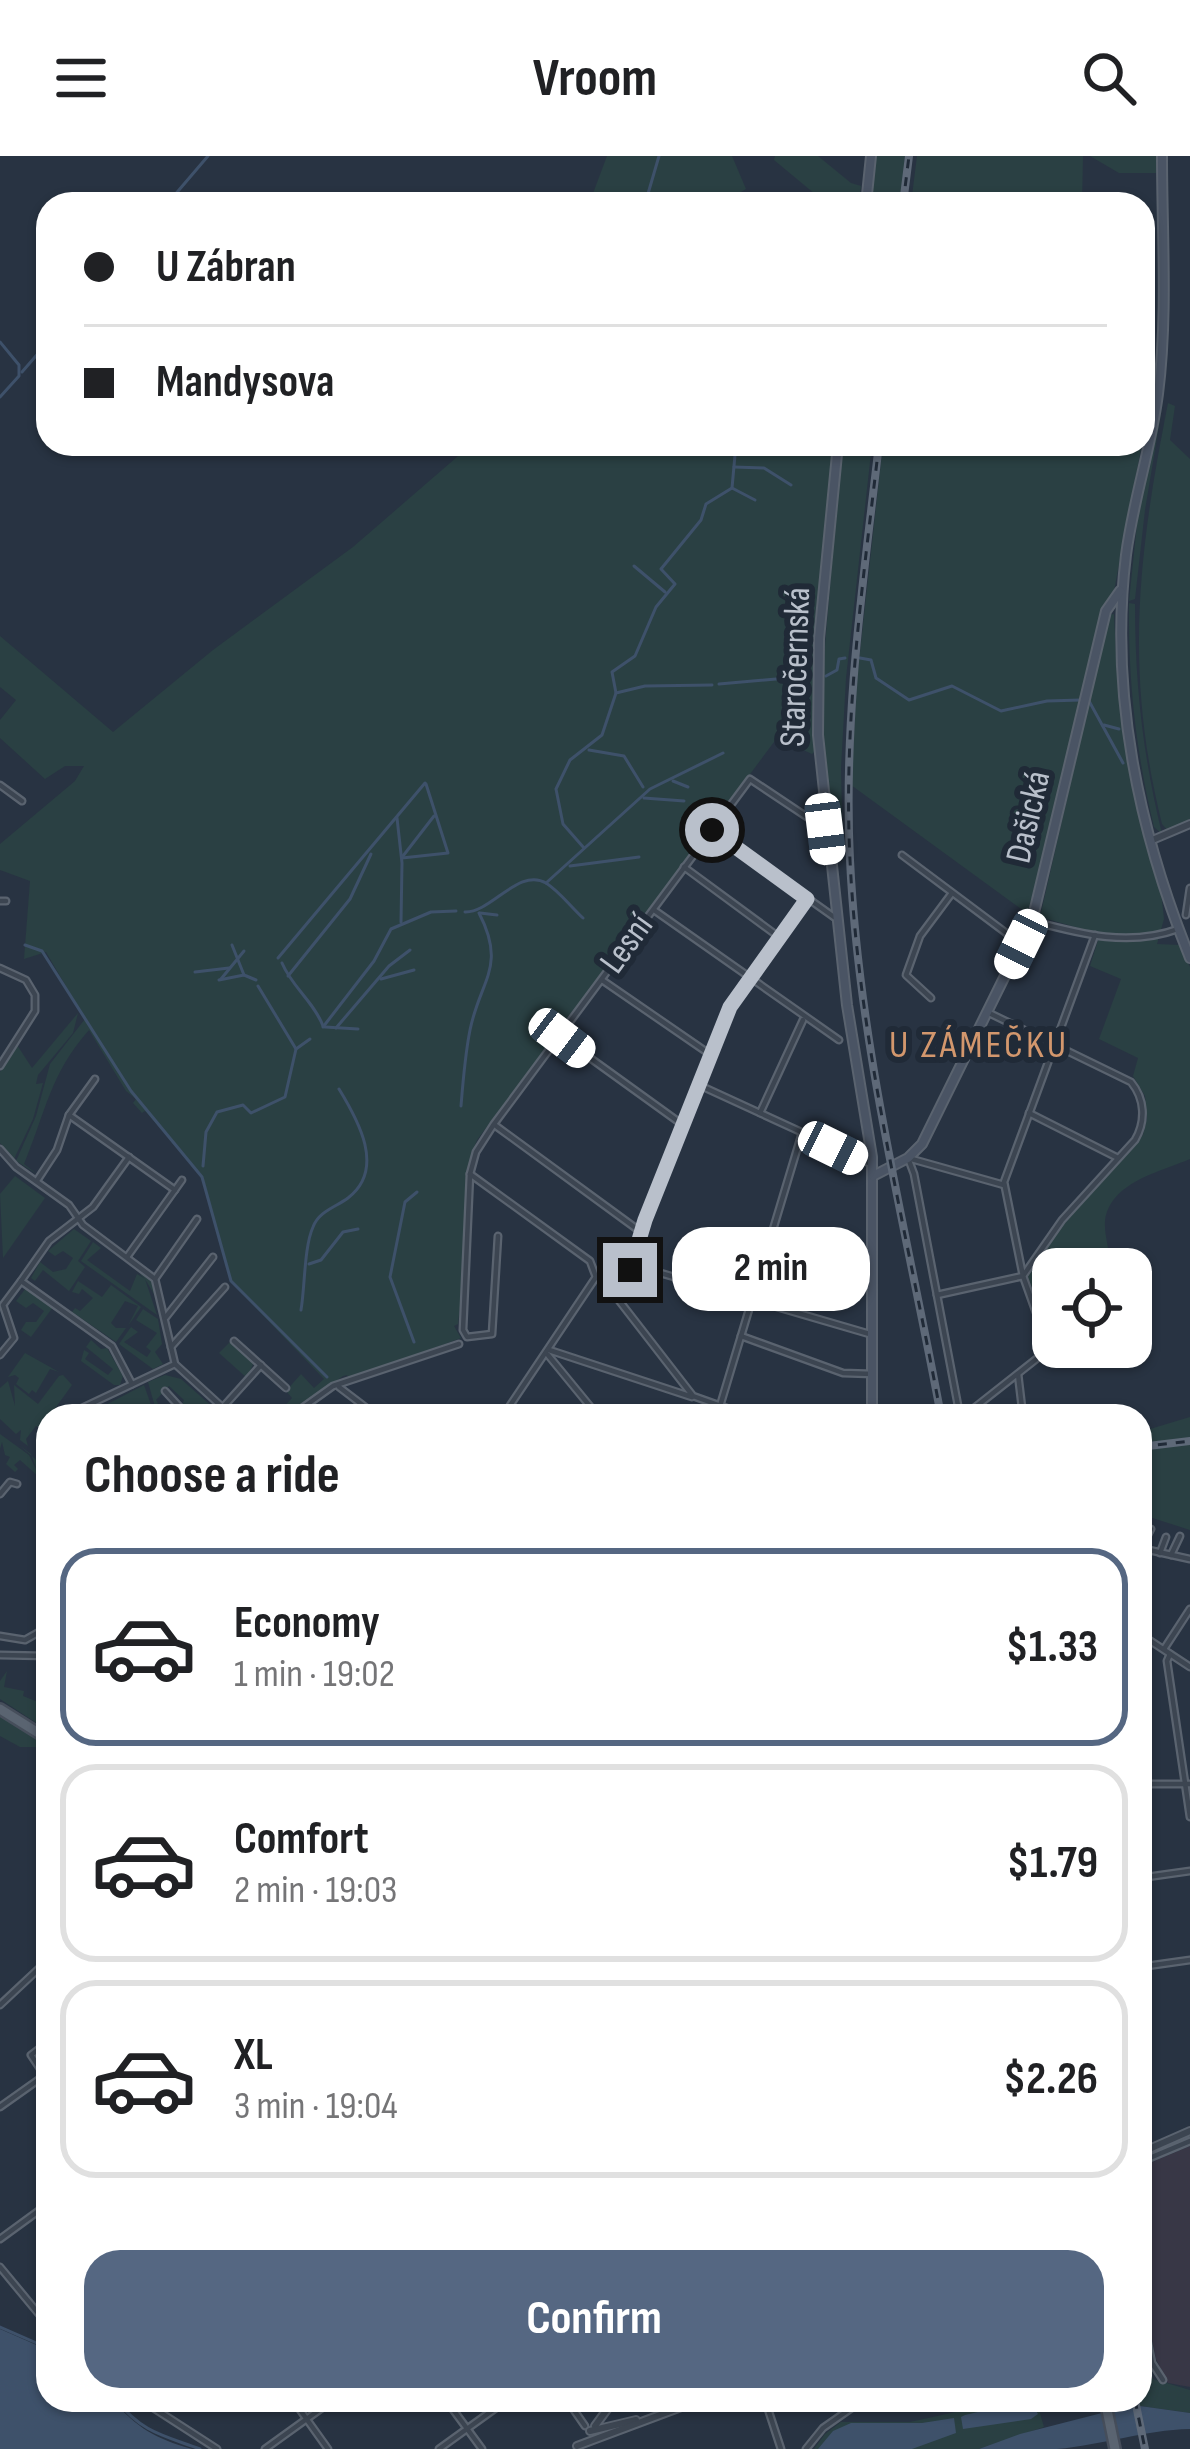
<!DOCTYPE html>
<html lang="en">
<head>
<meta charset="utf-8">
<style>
  body { margin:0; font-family:"Sofia Sans Condensed",sans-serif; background:#f2f2f2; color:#202124; height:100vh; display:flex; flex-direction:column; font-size:45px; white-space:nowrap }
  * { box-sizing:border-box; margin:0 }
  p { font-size:39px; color:#757577 }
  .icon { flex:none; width:66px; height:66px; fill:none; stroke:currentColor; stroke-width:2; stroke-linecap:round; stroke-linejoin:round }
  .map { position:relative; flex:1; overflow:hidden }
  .details { position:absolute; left:36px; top:1248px; width:1116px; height:1008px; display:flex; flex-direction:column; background:#fff; border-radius:36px; box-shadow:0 3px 9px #0004 }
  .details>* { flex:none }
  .hud { position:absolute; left:36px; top:36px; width:1119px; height:264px; border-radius:36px; box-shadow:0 3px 9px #0004; display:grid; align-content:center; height:264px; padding:0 48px; background:#fff }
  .buttons { position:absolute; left:1032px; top:1092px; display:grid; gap:24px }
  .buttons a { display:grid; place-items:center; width:120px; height:120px; border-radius:24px; background:#fff; box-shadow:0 3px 9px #0004; font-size:60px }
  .end { position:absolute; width:54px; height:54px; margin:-27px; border:15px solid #b9c0cb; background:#111; box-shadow:0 0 0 6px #111 }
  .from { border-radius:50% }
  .bubble { position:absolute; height:84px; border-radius:36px; background:#fff; box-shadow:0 3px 9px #0004; font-size:39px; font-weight:700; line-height:84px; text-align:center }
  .car { position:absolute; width:36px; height:72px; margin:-36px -18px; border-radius:15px; box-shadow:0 0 9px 3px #0007; background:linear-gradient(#fff 24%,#345 0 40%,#fff 0 76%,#345 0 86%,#fff 0) }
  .hud b { display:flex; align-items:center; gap:42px; height:114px; font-size:45px }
  .hud b+b { border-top:3px solid #e0e0e0 }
  .hud i { width:30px; height:30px; background:#202124 }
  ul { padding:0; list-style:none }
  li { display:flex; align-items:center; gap:36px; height:198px; margin:0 24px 18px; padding:0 24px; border:6px solid #e0e0e0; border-radius:36px }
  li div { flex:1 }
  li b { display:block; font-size:45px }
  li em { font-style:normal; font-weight:700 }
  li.active { border-color:#556782 }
  li>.icon { width:108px; height:108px; stroke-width:1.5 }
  h2 { padding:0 48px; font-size:54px; line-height:144px }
  .button { display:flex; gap:24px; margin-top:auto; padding:24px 48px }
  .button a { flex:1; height:138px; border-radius:36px; background:#556782; color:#fff; font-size:48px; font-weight:700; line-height:138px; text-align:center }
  header { display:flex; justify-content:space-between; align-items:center; height:156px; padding:0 48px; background:#fff; font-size:54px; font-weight:700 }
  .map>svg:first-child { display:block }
  .medical { fill:#383746 }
  .green { fill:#2a4043 }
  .water { fill:#3e516a }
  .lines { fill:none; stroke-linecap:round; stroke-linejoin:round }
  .stream { stroke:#3e516a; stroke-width:3 }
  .minor-casing { stroke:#5a636f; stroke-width:9 }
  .tertiary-casing { stroke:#5a636f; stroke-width:10 }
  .secondary-casing { stroke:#5a636f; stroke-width:12 }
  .primary-casing { stroke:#464e5b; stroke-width:14 }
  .minor { stroke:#3c4551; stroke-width:4.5 }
  .tertiary { stroke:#3c4551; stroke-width:6 }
  .secondary { stroke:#4a5464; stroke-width:8 }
  .primary { stroke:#5a6471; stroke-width:9 }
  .rail-casing { stroke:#5e6978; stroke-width:8 }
  .rail { stroke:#202a37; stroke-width:3; stroke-dasharray:9; stroke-linecap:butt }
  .route { stroke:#b9c0cb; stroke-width:15 }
  .labels { text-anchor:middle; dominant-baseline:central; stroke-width:12; stroke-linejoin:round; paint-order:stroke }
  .street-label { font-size:36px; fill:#b9c0cb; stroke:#202a37 }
  .neighbourhood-label { font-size:39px; letter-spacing:3px; fill:#d3976d; stroke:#202a37 }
</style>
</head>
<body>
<header><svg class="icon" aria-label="menu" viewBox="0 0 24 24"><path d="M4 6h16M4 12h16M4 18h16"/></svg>Vroom<svg class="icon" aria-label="search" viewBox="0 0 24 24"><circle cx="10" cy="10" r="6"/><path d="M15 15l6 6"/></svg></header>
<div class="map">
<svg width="1190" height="2293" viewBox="0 0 1190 2293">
  <rect width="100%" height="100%" fill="#283342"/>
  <polygon class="medical" points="1190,1990 1190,2231 1168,2227 1156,2203 1140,2128 1140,2011"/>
  <g class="green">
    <polygon points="607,0 732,0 746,33 721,48 589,48"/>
    <polygon points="775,0 818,0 851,27 861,30 859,48 827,48 774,4"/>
    <polygon points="875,0 905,0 900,48 870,48"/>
    <polygon points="917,0 1083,0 1082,48 911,48"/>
    <polygon points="1090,0 1157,0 1156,17 1119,17"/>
    <polygon points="1163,246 1145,354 1135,443 1129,445 1140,339"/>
    <path d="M1168 247 1175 250 1170 284 1190 303V663L1169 676 1162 668C1124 515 1138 399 1168 247Z"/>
    <path d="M472 288H834L815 475V595L812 598 777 582 477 984C464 1014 463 1040 467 1070 471 1100 461 1138 458 1168L454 1170 461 1182 350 1224 347 1219 343 1220 288 1260H275L292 1242 286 1235 301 1218 314 1232 324 1223 230 1125 203 1021 145 955 142 957 133 947 136 943 126 935 89 874C50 918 46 955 24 1008L37 1018 16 1005 36 960 50 908 85 863 46 796 24 803 30 725 0 714V688L75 625 84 610H65L45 623 0 582V564L16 544 0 531V480L113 576 213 494 353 391Z"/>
    <polygon points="842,288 872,288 846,522 841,612 843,704 832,698 821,537"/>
    <polygon points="883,288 1142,288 1114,435 1103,450 1028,758 851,629 857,523"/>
    <path d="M1129 447 1135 448C1135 530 1143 599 1162 678L1154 671C1136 596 1128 525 1129 447Z"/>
    <path d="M1114 458 1117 519 1135 639 1161 735 1164 763 1157 788 1180 789 1190 811V1003C1160 1016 1110 1026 1105 1065 1104 1077 1109 1093 1110 1105L1100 1113H1053V1185L1027 1119 1064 1068 1143 979 1147 962 1145 940 1133 920 1138 902 1099 883 1121 823 1090 810 1100 778 1040 761 1106 472 1110 459Z"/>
    <polygon points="78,857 73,877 38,919 36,928 43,927 33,963 14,1003 0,987 0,916 17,889 32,912"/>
    <polygon points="15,1020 45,1042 3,1102 0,1038"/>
    <polygon points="74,1073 91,1085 78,1105 85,1111 69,1135 43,1114 35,1125 31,1122 40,1106 53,1116 66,1113 73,1102 63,1095 55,1100 48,1095"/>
    <polygon points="93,1086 101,1092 87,1104 130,1135 137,1118 145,1123 140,1118 144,1116 154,1126 160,1141 157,1143 145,1123 157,1159 81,1105"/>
    <polygon points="78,1125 102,1141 111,1129 141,1151 128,1170 138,1150 125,1145 111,1167 116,1172 126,1172 116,1186 72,1156 75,1152 80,1155 93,1142 82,1133 79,1138 72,1136"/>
    <polygon points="26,1132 53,1151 31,1181 21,1174 26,1166 36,1166 44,1155 33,1147 26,1152 16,1145"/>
    <polygon points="143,1153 158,1163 162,1188 155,1196 163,1208 153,1213 119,1188 131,1171 138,1176 124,1186 147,1201 151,1195 146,1191 157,1177 136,1164"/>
    <polygon points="91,1184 101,1193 107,1192 123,1220 120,1229 114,1229 81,1205 84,1194 89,1197 85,1203 108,1219 113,1213 86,1191"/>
    <polygon points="231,1185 254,1206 247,1222 219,1197"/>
    <polygon points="25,1197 59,1216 50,1213 36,1237 32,1234 29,1238 16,1228 19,1222 15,1219 8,1221"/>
    <polygon points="63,1219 72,1229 41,1272 36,1270 26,1283 28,1290 20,1284 21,1274 16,1278 0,1263 0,1232 8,1225 15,1250 14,1229 38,1248 59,1220"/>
    <polygon points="165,1219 181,1223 216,1254 213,1260 190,1260 182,1249 184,1244 169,1230 156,1244 158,1247 155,1251 148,1226"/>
    <polygon points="144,1229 155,1260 96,1260 92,1256"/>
    <polygon points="1190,1261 1190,1282 1140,1288 1140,1276"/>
    <polygon points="0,1278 29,1299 38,1317 31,1298 19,1289 48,1314 48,1329 20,1304 14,1309 18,1313 15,1316 6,1308 10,1301 5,1299 2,1286 0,1293"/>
    <polygon points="1190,1288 1190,1374 1140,1358 1140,1295"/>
    <polygon points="7,1515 4,1531 24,1535 23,1540 48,1550 48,1568 35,1566 0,1543 0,1525"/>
    <polygon points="0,1559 40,1584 41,1591 20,1591 0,1580"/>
    <polygon points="1140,2184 1153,2223 1190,2234 1190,2257 1140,2250"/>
    <polygon points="1010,2244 1037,2247 1044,2271 979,2293 814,2293 825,2278 841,2266 910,2266"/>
  </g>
  <g class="water">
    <path d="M0 2173 48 2194V2244H112C139 2273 154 2282 192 2293H0Z"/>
    <polygon points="1024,2245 1032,2248 1038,2258 1031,2263 963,2273 961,2261 965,2259"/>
    <path d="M1133 2249 1190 2257V2273C1145 2274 1102 2289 1057 2293 1032 2293 1005 2293 979 2293L1020 2278Z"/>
    <polygon points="954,2262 956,2277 912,2293 818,2293 833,2275 851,2267 922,2267"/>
  </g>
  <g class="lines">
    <g class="stream">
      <polyline points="167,48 208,0"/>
      <polyline points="645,48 659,0"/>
      <polyline points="0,186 19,209 19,220 0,241"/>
      <polyline points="22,216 48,186"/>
      <polyline points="734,311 764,312 791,329"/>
      <polyline points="732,332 755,344"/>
      <polyline points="634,410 665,436"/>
      <polyline points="860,502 871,504 876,522 909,544 952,530 1001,555 1047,545 1081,544"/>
      <polyline points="826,520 837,514 839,503 845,502"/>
      <polyline points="719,528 810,520"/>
      <polyline points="616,537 612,516 635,500 656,451 675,428 661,413 701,364 706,348 732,332 736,288"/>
      <polyline points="1089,545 1123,607"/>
      <polyline points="1104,569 1119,573"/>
      <polyline points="589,594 624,600 643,631"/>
      <polyline points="673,625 688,631"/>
      <polyline points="644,642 684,645"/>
      <polyline points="397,662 402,707 401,766"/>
      <polyline points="584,692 563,668 556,633 570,604 602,579 616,537 645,530 712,529"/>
      <polyline points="403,700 434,660"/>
      <polyline points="402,702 448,697 426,628"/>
      <polyline points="570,710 639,701"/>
      <polyline points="546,727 650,633 723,597"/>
      <path d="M465 756C491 757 519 711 546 727 559 735 571 751 583 762"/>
      <polyline points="480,757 497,759"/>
      <polyline points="25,789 42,795 131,935 202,1021 231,1125 327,1221"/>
      <polyline points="232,789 244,819"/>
      <polyline points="278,802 425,627"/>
      <path d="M282 807C292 831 314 846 323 870"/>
      <polyline points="195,816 229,812"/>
      <polyline points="288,820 350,743 371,698"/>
      <polyline points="221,823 244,795"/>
      <polyline points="381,823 414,814"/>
      <polyline points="219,824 244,819 256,824"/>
      <polyline points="258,830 296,893"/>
      <polyline points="323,871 374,805 391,773 431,756 456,755"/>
      <polyline points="325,871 358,873"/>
      <polyline points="336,872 389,810 410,794"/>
      <path d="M461 950C463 925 465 899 470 874 480 824 507 811 479 757"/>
      <polyline points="203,1010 206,976 217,956 243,949 251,957 285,941 296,893 310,883"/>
      <polyline points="309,1108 321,1104 343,1076 358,1073"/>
      <path d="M301 1154C305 1131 304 1091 313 1071 319 1055 336 1051 348 1042 386 1013 358 964 339 933"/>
      <polyline points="414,1186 390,1121 405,1046 417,1036"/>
      <polyline points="0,2171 48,2192"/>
      <path d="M116 2244C143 2277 162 2279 200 2293"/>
    </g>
    <g class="minor-casing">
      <g id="minor">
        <polyline points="0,629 22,645"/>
        <polyline points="712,674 834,761"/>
        <polyline points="902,699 1021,788"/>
        <polyline points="684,711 779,781"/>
        <polyline points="0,745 6,745"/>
        <polyline points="654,754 839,884"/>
        <polyline points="1186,759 1190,732"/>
        <path d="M1032 765C1081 778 1129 791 1178 773"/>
        <polyline points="0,812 26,824 35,839 35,855 0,910"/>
        <polyline points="602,824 711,899"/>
        <polyline points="931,842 906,819 920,780 952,737"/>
        <polyline points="561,881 683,969"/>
        <polyline points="95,923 69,959 175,1034"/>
        <polyline points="699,929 873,1009"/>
        <polyline points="760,957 803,864"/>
        <polyline points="1029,957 1118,1002"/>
        <polyline points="496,970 641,1076"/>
        <polyline points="0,993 16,1011 69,1049 83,1069 155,1123 175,1208 232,1260"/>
        <polyline points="129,1001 93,1051 49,1085 21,1125 112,1190 132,1228"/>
        <polyline points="908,1002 914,1018 960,1260"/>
        <polyline points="908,1002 1004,1029"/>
        <polyline points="470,1018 590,1105 596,1121 607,1129 693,1240 749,1260"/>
        <polyline points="38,1023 57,994 69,959"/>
        <polyline points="498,1080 492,1178 467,1181 463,1174 470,1018 476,996 494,968 750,623 825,673"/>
        <polyline points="127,1101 182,1024"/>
        <polyline points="633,1109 873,1179"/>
        <polyline points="155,1123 197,1063"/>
        <polyline points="605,1126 621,1123 633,1109 645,1064 734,843 807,743"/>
        <path d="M937 1139 1023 1120 1062 1064 1135 984C1146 965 1145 943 1131 926L987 856"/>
        <polyline points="166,1161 213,1101"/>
        <polyline points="741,1180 843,1217 873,1218"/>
        <polyline points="234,1185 286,1232"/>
        <polyline points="171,1191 225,1131"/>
        <polyline points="549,1194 692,1241"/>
        <polyline points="0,1199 14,1182 3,1149 21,1125"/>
        <polyline points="548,1199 598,1260"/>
        <polyline points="1018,1218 1023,1260"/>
        <polyline points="339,1231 377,1260"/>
        <polyline points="165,1235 188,1260"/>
        <polyline points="65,1260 175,1208"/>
        <polyline points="215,1260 261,1209"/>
        <polyline points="291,1260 333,1230 459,1188"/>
        <polyline points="503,1260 596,1121"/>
        <polyline points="717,1260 802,977"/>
        <polyline points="964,1260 1049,1193 1023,1120 1004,1026 1095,779"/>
        <polyline points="0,1338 10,1326 17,1328"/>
        <polyline points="1140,1392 1190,1403"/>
        <polyline points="1141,1392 1151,1373"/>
        <polyline points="1160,1397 1166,1381"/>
        <polyline points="1171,1399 1180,1380"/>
        <polyline points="1140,1478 1190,1511"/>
        <polyline points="0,1480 25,1484 48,1471"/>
        <polyline points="1164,1493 1190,1453"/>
        <polyline points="1170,1498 1167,1505 1190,1661"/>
        <polyline points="0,1499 48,1500"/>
        <polyline points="1140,1628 1190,1628"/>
        <polyline points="1140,1722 1190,1715"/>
        <polyline points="1140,1811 1190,1804"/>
        <polyline points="0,1849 48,1804"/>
        <polyline points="1140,1902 1142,1910"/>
        <polyline points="45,1920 31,1899 48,1886"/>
        <polyline points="0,1951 48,1917"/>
        <polyline points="1140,2006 1190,1985"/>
        <polyline points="0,2083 48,2048"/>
        <polyline points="0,2111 48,2169"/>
        <polyline points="1140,2150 1152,2207 1163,2224"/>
        <polyline points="141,2244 217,2293"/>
        <polyline points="293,2244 328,2293"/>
        <polyline points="446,2244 482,2293"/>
        <polyline points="567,2244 585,2270"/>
        <polyline points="765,2244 781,2293"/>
        <polyline points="265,2293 333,2244"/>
        <polyline points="439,2293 507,2244"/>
        <polyline points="806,2293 823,2272 863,2244"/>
      </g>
    </g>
    <g class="tertiary-casing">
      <g id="tertiary">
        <polyline points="1150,685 1190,668"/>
        <polyline points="1140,1997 1190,1975"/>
        <polyline points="595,2270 614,2244"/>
        <polyline points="590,2275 636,2264"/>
        <polyline points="577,2290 700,2244"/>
      </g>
    </g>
    <g class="secondary-casing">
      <g id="secondary">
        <path d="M1162 0C1162 78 1168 160 1158 238 1151 292 1133 345 1126 399 1109 536 1139 676 1190 802"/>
        <polyline points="866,48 871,0"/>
        <polyline points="838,288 819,483 818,579 847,849 872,1001 872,1260"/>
        <polyline points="873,1020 908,1002 922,988 1032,765 1106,455 1120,435"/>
      </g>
    </g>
    <g class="primary-casing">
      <g id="primary">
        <polyline points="0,1553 48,1583"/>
        <polyline points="1105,2244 1115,2293"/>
      </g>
    </g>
    <use href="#minor" class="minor"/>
    <use href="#tertiary" class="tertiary"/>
    <use href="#secondary" class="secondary"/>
    <use href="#primary" class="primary"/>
    <g class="rail-casing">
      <g id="rail">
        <polyline points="903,48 909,0"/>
        <path d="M879 288C863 426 843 565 850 704 859 892 907 1076 941 1260"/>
        <polyline points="1140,1291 1190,1285"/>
        <polyline points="1135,2244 1145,2293"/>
      </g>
    </g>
    <use href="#rail" class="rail"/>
  </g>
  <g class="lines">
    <polyline class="route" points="630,1114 645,1064 730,851 807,743 712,674"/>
  </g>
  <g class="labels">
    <g class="street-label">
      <text transform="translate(796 511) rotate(-88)">Staročernská</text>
      <text transform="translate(1029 661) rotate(-77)">Dašická</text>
      <text transform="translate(627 788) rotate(-54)">Lesní</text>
    </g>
    <g class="neighbourhood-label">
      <text x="979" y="889">U ZÁMEČKU</text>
    </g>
  </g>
</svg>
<div class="buttons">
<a><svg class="icon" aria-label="locate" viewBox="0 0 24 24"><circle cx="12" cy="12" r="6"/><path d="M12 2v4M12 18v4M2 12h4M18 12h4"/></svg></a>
</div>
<i class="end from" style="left:712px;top:674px"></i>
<i class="end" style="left:630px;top:1114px"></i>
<div class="bubble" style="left:672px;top:1071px;width:198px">2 min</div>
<i class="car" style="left:825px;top:673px;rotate:173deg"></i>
<i class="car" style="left:1021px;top:788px;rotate:206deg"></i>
<i class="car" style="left:562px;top:882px;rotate:127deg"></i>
<i class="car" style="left:833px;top:992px;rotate:116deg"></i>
<div class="hud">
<b><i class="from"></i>U Zábran</b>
<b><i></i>Mandysova</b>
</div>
<section class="details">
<h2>Choose a ride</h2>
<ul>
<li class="active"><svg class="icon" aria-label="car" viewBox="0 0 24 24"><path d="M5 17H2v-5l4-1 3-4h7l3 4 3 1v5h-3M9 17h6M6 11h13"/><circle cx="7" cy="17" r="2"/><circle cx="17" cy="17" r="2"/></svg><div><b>Economy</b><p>1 min · 19:02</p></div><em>$1.33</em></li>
<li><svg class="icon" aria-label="car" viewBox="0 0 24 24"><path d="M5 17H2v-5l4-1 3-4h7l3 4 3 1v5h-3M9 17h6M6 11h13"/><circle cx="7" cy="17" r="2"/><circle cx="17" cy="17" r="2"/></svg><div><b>Comfort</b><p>2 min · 19:03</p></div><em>$1.79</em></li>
<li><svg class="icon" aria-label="car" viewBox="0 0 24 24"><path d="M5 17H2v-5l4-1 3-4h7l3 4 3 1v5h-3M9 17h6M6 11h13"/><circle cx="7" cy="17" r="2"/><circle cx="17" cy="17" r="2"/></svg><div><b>XL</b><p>3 min · 19:04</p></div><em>$2.26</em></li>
</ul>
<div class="button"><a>Confirm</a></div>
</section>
</div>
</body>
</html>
